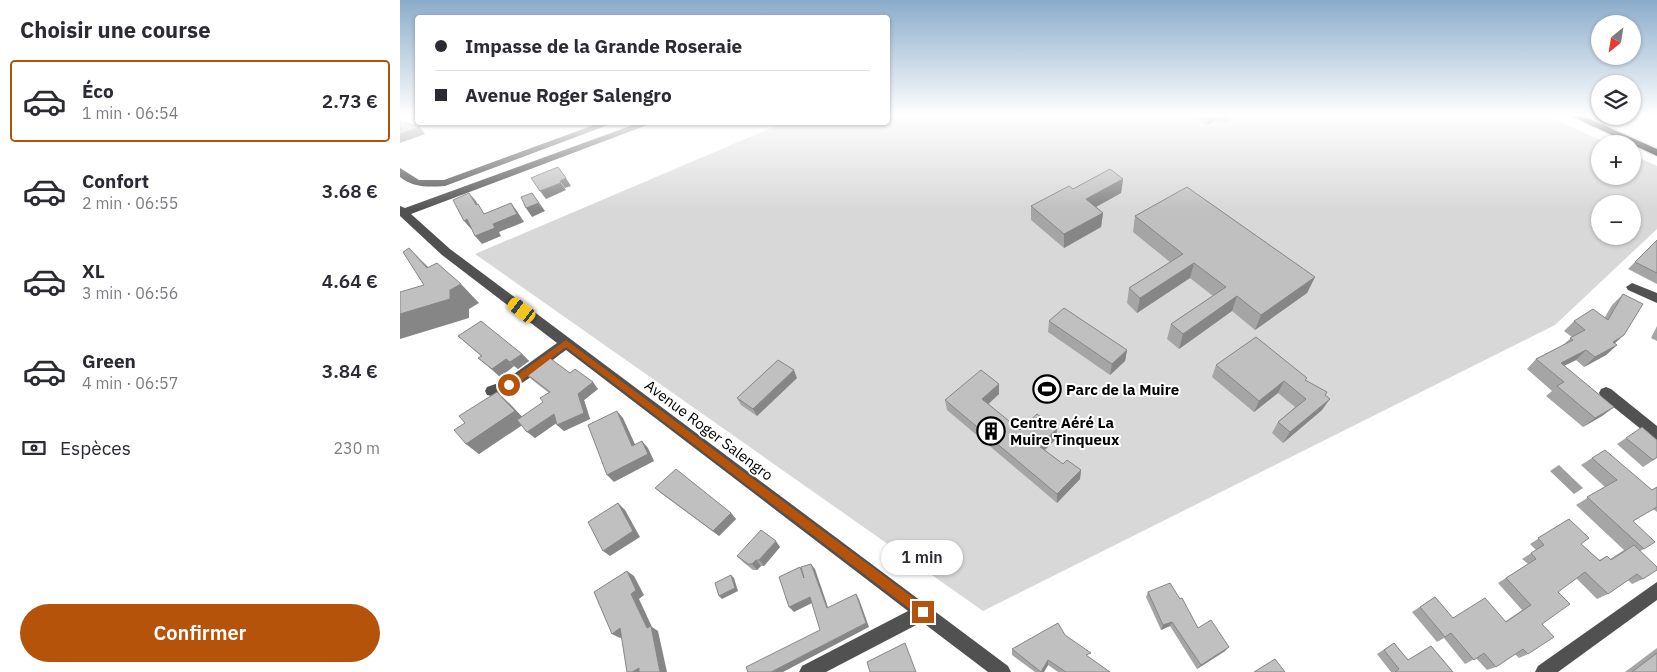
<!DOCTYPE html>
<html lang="fr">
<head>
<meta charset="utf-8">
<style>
  body { margin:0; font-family:"IBM Plex Sans",sans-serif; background:#f7f7f7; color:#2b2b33; height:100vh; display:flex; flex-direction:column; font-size:19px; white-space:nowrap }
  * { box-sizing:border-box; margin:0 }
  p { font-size:16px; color:#7c7c81 }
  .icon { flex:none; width:28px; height:28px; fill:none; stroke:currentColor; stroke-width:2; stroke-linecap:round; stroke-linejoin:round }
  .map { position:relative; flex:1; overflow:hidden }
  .sheet { display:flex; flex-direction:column; background:#fff; width:400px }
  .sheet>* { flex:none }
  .guide { position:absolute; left:15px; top:15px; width:475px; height:110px; border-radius:5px; box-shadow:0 1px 4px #0004; display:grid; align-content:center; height:110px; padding:0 20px; background:#fff }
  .needle { width:32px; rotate:210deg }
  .tools { position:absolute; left:1191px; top:15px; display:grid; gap:10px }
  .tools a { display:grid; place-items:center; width:50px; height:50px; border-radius:50%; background:#fff; box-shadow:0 1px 4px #0004; font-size:25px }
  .end { position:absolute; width:22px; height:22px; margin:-11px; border:6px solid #b45309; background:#fff; box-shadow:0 0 0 2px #fff }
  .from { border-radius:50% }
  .bubble { position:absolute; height:35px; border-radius:18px; background:#fff; box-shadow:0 1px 4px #0004; font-size:16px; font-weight:600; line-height:35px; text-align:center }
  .car { position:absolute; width:15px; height:30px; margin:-15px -8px; border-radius:6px; box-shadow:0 0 4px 1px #0007; background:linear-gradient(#f5c518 24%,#345 0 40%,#f5c518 0 76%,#345 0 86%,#f5c518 0) }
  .guide b { display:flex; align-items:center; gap:18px; height:48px; font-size:19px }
  .guide b+b { border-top:1px solid #e1e1e2 }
  .guide i { width:12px; height:12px; background:#2b2b33 }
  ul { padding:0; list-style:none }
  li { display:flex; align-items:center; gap:15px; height:82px; margin:0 10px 8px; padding:0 10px; border:2px solid transparent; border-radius:5px }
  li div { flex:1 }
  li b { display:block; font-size:19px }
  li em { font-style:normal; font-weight:600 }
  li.current { border-color:#b45309 }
  li>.icon { width:45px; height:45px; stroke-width:1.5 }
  h2 { padding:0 20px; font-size:22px; line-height:60px }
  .pay { display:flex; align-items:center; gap:12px; height:55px; padding:0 20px; font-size:19px }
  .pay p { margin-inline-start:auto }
  .cta { display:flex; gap:10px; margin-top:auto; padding:10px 20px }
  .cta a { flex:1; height:58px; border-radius:30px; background:#b45309; color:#fff; font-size:20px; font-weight:600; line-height:58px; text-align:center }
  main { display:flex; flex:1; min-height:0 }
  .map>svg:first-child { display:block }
  .green { fill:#d8d8d8; fill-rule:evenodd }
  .water { fill:#9f9f9f }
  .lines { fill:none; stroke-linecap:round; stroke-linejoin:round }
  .major-casing { stroke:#dbdbdb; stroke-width:3 }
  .minor { fill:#515151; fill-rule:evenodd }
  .major { fill:#000; fill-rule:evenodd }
  .wall { fill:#a5a5a5 }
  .shaded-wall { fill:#868686 }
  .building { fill:#c0c0c0; stroke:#868686 }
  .route { fill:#b45309 }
  .labels { text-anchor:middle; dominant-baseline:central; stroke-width:4; stroke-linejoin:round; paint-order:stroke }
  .poi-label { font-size:15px; font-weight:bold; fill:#000; stroke:#fff; text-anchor:start }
  .street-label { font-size:15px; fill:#000; stroke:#fff }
</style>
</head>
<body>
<main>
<section class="sheet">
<h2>Choisir une course</h2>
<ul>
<li class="current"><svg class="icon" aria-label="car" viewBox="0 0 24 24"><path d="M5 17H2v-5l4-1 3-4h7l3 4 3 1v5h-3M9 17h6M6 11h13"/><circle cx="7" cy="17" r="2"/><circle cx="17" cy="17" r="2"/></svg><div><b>Éco</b><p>1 min · 06:54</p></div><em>2.73 €</em></li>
<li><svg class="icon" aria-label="car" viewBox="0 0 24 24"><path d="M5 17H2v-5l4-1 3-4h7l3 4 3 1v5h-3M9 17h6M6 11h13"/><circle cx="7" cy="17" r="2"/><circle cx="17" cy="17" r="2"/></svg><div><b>Confort</b><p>2 min · 06:55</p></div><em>3.68 €</em></li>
<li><svg class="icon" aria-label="car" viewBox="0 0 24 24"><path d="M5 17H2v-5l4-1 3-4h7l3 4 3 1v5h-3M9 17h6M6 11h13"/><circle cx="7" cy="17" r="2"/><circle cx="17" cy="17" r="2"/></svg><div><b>XL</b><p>3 min · 06:56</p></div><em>4.64 €</em></li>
<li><svg class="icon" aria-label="car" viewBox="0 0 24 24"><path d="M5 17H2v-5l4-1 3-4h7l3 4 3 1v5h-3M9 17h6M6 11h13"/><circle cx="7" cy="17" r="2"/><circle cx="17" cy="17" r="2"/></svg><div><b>Green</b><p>4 min · 06:57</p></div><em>3.84 €</em></li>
</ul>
<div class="pay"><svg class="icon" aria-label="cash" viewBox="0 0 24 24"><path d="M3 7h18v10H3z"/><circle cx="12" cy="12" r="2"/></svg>Espèces<p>230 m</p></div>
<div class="cta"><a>Confirmer</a></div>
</section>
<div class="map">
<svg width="1257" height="672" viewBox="0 0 1257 672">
  <rect width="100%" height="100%" fill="#fff"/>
  <path class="green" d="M488 116H1148L1209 144H1200V176H1232L1233 155 1257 166V229L1155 325 583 611 75 254 383 123 488 122ZM1200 204H1232V236H1200Z"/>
  <polygon class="water" points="1159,465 1183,488 1174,494 1150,471"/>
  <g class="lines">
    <g class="major-casing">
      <polygon id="major" points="1171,116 1183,116 1257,149 1257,156"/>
    </g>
    <g class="minor">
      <path d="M202 122H216L45 186C28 187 14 188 0 177V168L19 180H44Z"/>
      <path d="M241 122H255L11 214 50 249 608 666 611 672H588L522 622 426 672H399L402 666 508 611 166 350C150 361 106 402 87 395L85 391 87 387 104 381 157 343 42 255 0 216V206L5 208Z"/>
      <polygon points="1232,283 1257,293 1257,303 1228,290 1226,287"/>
      <polygon points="1206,387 1211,389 1257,426 1257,440 1252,438 1201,397 1199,393 1201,389"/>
      <polygon points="1257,582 1257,600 1158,672 1135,672 1138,666"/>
    </g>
    <use href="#major" class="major"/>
  </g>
  <g class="wall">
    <polygon points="792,116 830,116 828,123 813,122 807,125"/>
    <polygon points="723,179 721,193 696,207 703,213 701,227 664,248 631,220 631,206 673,189"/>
    <polygon points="735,216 915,277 907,293 855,330 832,311 779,349 767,339 771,324 813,296 790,278 737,313 727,303 729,288 770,262 733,232"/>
    <polygon points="1257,240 1257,284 1228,269"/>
    <polygon points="1223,294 1215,343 1217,345 1206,355 1184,367 1176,360 1164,366 1214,407 1202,416 1183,427 1146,396 1152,391 1127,369 1136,359 1163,345 1172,337 1164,331 1174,321 1205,317 1212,305"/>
    <polygon points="649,321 727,350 725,361 710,375 648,332"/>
    <polygon points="1257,326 1257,341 1251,338"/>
    <polygon points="58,336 122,354 129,361 118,369 114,366 100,377 78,358 81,356"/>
    <polygon points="816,365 906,380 925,395 922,410 883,443 872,433 878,422 895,407 878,393 854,412 812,377"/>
    <polygon points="124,372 170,373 198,389 184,400 190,419 164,431 157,425 156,423 135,438 121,425 79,454 66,444 109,403 122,417 143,402 149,393 131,379"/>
    <polygon points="397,378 357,416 341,405 337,398"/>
    <polygon points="599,394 588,404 620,430 657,429 656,439 645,450 663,464 681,470 680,479 657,503 547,410 545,400"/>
    <polygon points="1226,438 1257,458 1243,467 1217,444"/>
    <polygon points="1192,458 1252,490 1257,487 1257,512 1253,509 1233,521 1244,549 1240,551 1243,579 1232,584 1228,580 1208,594 1197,599 1176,578 1158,592 1128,654 1119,658 1115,654 1096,667 1087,670 1076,658 1065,664 1044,638 1037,642 1012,612 1035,597 1053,618 1106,621 1122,610 1098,583 1128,564 1122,559 1136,550 1130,544 1169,519 1181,544 1199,560 1207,556 1210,559 1224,550 1176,505 1205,487 1181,465"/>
    <polygon points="255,488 331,513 336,519 319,536 262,494"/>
    <polygon points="380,547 364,566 361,566 357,570 353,570 343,562 337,556"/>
    <polygon points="748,592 780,599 798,628 825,651 797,669 770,626 761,630 746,597"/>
    <polygon points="665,635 689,658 710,672 658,672 648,665 644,672 635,672 612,655 612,649"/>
    <polygon points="994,643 1008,660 1031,646 1053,672 991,672 977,654"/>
    <polygon points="1257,648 1257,672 1225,672"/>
  </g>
  <g class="shaded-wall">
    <polygon points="810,116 814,116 813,122 807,125"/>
    <polygon points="20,127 25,134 0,143 0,134"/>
    <polygon points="166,178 171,186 165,188 160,181"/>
    <polygon points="723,179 721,193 685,213 686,199"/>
    <polygon points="161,183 166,190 146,199 140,191"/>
    <polygon points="69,193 76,201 82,213 76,205"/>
    <polygon points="132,193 145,211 132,217 126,208"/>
    <polygon points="111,203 117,211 124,222 99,232 101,236 82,244 75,236 93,224"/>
    <polygon points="703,213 701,227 664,248 664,234"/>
    <polygon points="67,219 74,227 71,229 64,221"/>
    <polygon points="9,248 28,267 47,288 27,268"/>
    <polygon points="794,263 790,278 737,313 740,298"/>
    <polygon points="915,277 907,293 855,330 861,315"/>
    <polygon points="61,284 79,303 69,309 69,318 0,339 0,314 50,290"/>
    <polygon points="837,296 832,311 779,349 783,334"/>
    <polygon points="1224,335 1213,345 1213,342"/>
    <polygon points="1217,345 1206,355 1184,367 1195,357"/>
    <polygon points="727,350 725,361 710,375 712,364"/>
    <polygon points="1186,350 1176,360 1151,372 1161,363"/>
    <polygon points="122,354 129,361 118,369 110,362"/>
    <polygon points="106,359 114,366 100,377 92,369"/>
    <polygon points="394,370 397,378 357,416 353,409"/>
    <polygon points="884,381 878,393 854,412 859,401"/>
    <polygon points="193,382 198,389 184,400 190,419 164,431 157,425 178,394"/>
    <polygon points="599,384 599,394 583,409 582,399"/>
    <polygon points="97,392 109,403 127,422 79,454 66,444"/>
    <polygon points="930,399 922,410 883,443 890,432"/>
    <polygon points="1214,407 1202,416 1183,427 1195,418"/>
    <polygon points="217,411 223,418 239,453 232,446"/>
    <polygon points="154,414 161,420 135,438 127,432"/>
    <polygon points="657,429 656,439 639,455 639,446"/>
    <polygon points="242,441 248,448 254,461 214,482 207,475"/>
    <polygon points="681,470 680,479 657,503 657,494"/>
    <polygon points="218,503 225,510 240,537 210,556 203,551"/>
    <polygon points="331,513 336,519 319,536 313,531"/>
    <polygon points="376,541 380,547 364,566 359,560"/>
    <polygon points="356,560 361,566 357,570 352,564"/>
    <polygon points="411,564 415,569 430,613 427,608"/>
    <polygon points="227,571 234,576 244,595 239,599 252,627 258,631 267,672 260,672 247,628 231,594"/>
    <polygon points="331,575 334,578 338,591 322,599 319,596"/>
    <polygon points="456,594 459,599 469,627 383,672 371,672 466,623"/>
    <polygon points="410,597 414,602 394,612 389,607"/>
    <polygon points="772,622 770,626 761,630 763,625"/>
    <polygon points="220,628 228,633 220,638 212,634"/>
    <polygon points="829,647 825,651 797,669 801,665"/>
    <polygon points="648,660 648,665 644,672 641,672"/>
    <polygon points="239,668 246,672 232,672"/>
  </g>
  <g class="building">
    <polygon points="0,121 20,127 0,134"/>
    <polygon points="158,167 166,178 160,181 161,183 140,191 131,178"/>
    <polygon points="710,169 723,179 686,199 703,213 664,234 631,206 669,186 673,189"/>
    <polygon points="787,187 915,277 861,315 837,296 783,334 771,324 826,287 794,263 740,298 729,288 783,254 735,216"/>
    <polygon points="69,193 76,205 78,204 84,214 111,203 117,214 93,224 95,228 75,236 67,219 64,221 53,200"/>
    <polygon points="132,193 139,203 126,208 121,197"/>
    <polygon points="1257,240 1257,273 1235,262"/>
    <polygon points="9,248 27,268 37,263 61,284 50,290 50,299 0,314 0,292 24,285 3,252"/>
    <polygon points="1223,294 1243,304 1224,335 1213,342 1217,345 1195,357 1186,350 1161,363 1214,407 1195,418 1157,386 1164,382 1136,359 1173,340 1170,338 1185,330 1174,321 1193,309 1208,320"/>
    <polygon points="664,308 727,350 712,364 649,321"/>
    <polygon points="81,321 122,354 110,362 106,359 92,369 78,358 82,356 58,336"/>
    <polygon points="856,337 907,378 905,380 927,392 925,395 930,399 890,432 878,422 906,399 884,381 859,401 816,365"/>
    <polygon points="147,356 170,373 175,369 193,382 178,394 184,413 157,425 154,414 127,432 117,420 143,402 140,398 150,392 124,372"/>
    <polygon points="378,360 394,370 353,409 337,398"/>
    <polygon points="581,370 599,384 582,399 620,430 637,414 657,429 639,446 663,464 667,460 681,470 657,494 545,400"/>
    <polygon points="97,392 115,411 66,444 54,430 65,423 59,416"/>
    <polygon points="217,411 232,446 242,441 248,454 207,475 188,425"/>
    <polygon points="1242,427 1257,440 1257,457 1253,460 1226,438"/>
    <polygon points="1205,450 1252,490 1257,487 1257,507 1233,521 1255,542 1244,549 1187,497 1217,480 1192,458"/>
    <polygon points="276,469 331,513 313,531 255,488"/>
    <polygon points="218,503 233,531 203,551 188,522"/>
    <polygon points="1169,519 1189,538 1181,544 1200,561 1207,556 1211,560 1234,545 1257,567 1257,570 1243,579 1237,574 1208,594 1185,572 1158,592 1170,604 1142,624 1154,637 1128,654 1123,649 1096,667 1084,653 1074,660 1051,633 1045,637 1020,607 1035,597 1053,618 1085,598 1106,622 1131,605 1106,578 1136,559 1131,553 1144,545 1138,538"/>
    <polygon points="361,530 376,541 359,560 356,560 352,564 348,564 337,556"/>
    <polygon points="411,564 427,608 456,594 466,623 371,672 348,672 346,667 420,630 410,597 389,607 379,577 400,567 404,578 401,567"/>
    <polygon points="227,571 236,590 231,594 247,628 251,626 260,672 239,672 239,668 232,672 227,672 220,628 212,634 194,592"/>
    <polygon points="331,575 335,588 319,596 315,583"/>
    <polygon points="770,583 780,599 782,598 798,628 811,620 829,647 801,665 772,622 763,625 748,592"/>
    <polygon points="658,623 665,635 691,653 686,655 710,672 666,672 648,660 641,672 612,649"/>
    <polygon points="505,643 516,672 470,672 467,662"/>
    <polygon points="994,643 1008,660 1031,646 1053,672 995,672 999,669 984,650"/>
    <polygon points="1257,653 1257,672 1232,672"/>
    <polygon points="875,659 885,672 854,672"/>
  </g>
  <linearGradient id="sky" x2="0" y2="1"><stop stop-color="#8baccb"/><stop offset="0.55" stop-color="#fff"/><stop offset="1" stop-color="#fff" stop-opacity="0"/></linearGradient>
  <rect width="1257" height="210" fill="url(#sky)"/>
  <polygon class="route" points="166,340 527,608 528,612 527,616 523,617 519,616 166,347 112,388 106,388 106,383"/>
  <defs>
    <g id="stadium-ring" transform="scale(1.4375)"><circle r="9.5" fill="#fff" stroke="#000" stroke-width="1.5"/><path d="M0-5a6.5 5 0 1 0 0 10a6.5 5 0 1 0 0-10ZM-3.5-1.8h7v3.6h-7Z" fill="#000"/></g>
    <g id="building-ring" transform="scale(1.4375)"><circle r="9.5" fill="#fff" stroke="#000" stroke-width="1.5"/><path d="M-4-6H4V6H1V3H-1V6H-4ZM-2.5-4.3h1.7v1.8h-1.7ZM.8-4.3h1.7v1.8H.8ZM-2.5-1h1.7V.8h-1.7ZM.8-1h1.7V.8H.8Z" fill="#000"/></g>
  </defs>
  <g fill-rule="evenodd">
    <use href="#stadium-ring" x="647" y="389"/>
    <use href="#building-ring" x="591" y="431"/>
  </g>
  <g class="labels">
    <g class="poi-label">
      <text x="666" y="389">Parc de la Muire</text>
      <text x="610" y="422">Centre Aéré La<tspan x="610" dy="17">Muire Tinqueux</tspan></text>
    </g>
    <g class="street-label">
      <text transform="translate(309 430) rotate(37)">Avenue Roger Salengro</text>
    </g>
  </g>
</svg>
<div class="tools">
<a><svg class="needle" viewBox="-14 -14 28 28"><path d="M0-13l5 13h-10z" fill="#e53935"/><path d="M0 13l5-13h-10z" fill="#7c7c81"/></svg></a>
<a><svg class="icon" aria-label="layers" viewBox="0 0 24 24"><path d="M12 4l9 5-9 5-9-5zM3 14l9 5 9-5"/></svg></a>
<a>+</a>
<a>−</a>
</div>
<i class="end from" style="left:109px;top:385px"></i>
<i class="end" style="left:523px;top:612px"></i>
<div class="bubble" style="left:481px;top:540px;width:82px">1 min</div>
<i class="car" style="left:122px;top:310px;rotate:307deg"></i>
<div class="guide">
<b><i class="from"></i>Impasse de la Grande Roseraie</b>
<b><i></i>Avenue Roger Salengro</b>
</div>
</div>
</main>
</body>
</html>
